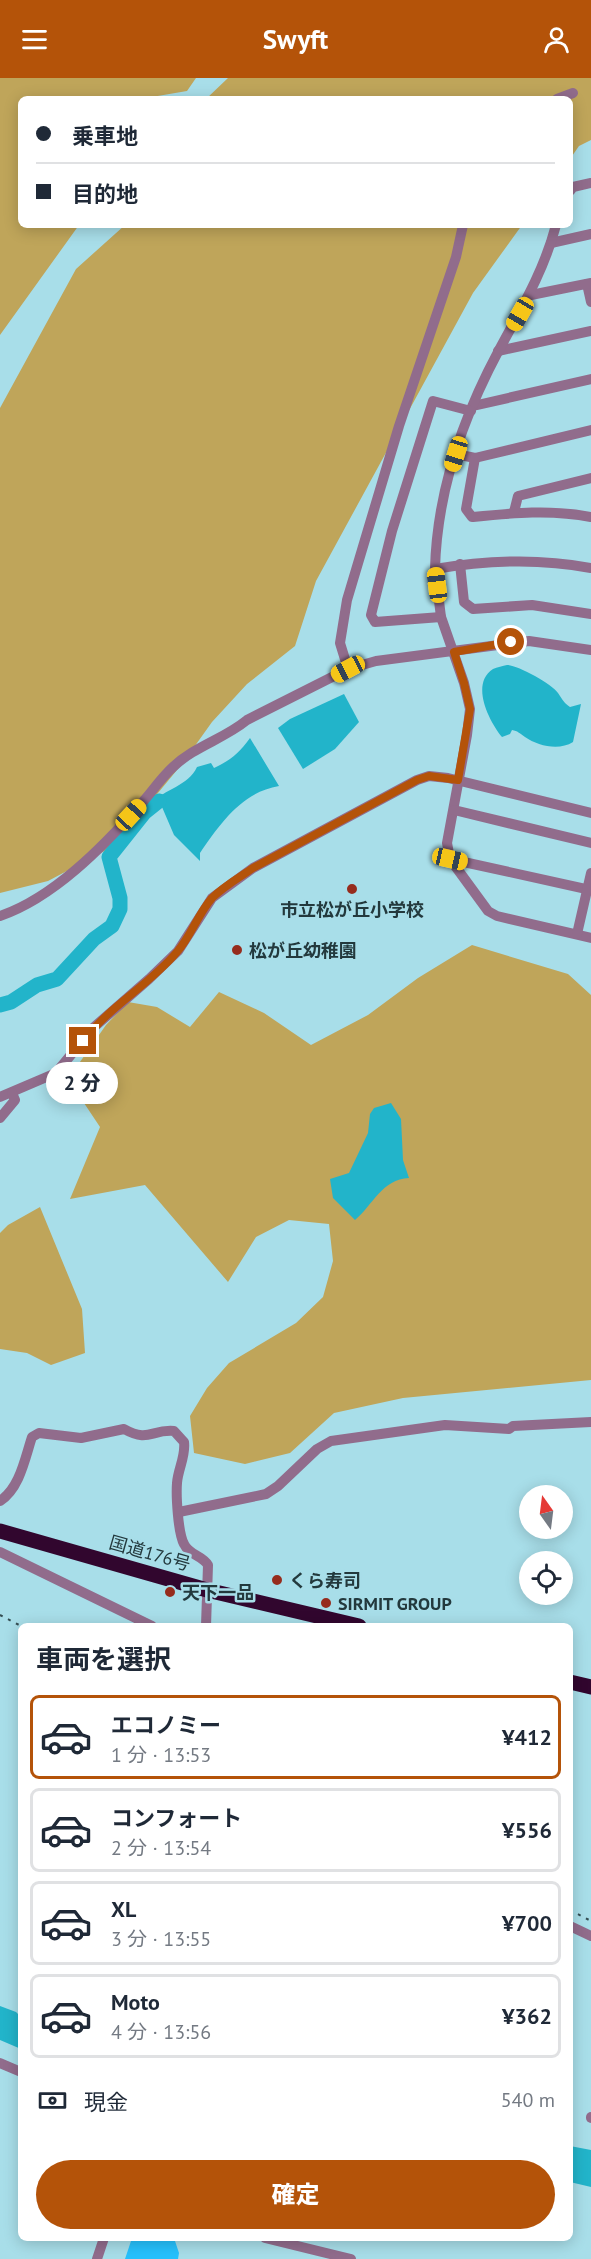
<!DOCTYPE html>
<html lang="ja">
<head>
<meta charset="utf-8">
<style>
  body { margin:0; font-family:"PT Sans","Noto Sans JP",sans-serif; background:#f2f2f3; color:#1f2937; height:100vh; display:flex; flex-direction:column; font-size:22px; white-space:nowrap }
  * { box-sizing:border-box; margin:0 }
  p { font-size:20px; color:#747a83 }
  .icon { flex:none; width:33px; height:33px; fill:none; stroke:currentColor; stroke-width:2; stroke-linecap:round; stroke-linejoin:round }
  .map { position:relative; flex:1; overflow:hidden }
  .details { position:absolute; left:18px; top:1545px; width:555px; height:618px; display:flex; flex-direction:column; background:#fff; border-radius:9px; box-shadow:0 3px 15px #0003 }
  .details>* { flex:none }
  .top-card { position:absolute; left:18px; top:18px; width:555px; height:132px; border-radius:9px; box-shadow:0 3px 15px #0003; display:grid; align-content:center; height:132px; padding:0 18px; background:#fff }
  .needle { width:39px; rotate:346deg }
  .tools { position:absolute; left:519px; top:1407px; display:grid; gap:12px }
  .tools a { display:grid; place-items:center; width:54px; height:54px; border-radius:50%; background:#fff; box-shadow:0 3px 15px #0003; font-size:30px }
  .end { position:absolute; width:27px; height:27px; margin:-14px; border:8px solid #b45309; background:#fff; box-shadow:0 0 0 3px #fff }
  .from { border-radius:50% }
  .bubble { position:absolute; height:42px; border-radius:21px; background:#fff; box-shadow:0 3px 15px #0003; font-size:20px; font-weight:800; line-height:42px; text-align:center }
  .car { position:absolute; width:18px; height:36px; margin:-18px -9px; border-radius:8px; box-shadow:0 0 4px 2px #0007; background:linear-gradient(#f5c518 24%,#345 0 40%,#f5c518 0 76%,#345 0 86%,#f5c518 0) }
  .top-card b { display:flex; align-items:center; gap:21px; height:57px; font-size:22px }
  .top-card b+b { border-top:2px solid #e0e1e3 }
  .top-card i { width:15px; height:15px; background:#1f2937 }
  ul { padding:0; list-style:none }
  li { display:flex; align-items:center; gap:18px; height:84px; margin:0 12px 9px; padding:0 6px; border:3px solid #e0e1e3; border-radius:9px }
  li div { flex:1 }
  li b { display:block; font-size:22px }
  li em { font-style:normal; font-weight:800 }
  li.on { border-color:#b45309 }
  li>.icon { width:54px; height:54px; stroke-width:1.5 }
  h2 { padding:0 18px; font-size:27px; line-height:72px }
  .pay { display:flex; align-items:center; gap:15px; height:66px; padding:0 18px; font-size:22px }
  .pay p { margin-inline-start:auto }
  .primary-button { display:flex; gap:12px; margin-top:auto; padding:12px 18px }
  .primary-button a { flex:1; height:69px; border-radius:36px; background:#b45309; color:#fff; font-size:24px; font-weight:800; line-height:69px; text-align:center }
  header { display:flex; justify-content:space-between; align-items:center; height:78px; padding:0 18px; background:#b45309; color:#fff; font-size:27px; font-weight:800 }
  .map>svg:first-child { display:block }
  .green { fill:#bfa55a }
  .water { fill:#22b4ca }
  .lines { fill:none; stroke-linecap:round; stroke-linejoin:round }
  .river { stroke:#22b4ca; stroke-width:15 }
  .building { fill:#26c1fd }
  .minor { stroke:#916c8c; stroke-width:10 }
  .highway { stroke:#31062e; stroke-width:15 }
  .rail { stroke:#344e53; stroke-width:2; stroke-dasharray:3 6; stroke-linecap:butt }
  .route { stroke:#b45309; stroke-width:8 }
  .poi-dot { fill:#962c1d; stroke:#a8dee9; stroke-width:2 }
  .labels { text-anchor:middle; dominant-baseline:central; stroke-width:5; stroke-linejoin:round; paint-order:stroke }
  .poi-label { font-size:18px; font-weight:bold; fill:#23393d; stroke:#a8dee9; text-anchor:start }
  .street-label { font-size:18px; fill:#23393d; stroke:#a8dee9 }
</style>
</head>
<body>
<header><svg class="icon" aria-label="menu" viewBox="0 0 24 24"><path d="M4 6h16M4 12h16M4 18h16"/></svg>Swyft<svg class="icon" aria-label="person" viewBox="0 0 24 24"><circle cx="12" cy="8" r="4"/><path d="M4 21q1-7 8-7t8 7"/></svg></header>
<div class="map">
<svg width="591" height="2181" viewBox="0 0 591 2181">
  <rect width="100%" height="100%" fill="#a8dee9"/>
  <g class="green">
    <polygon points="0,0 196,0 187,13 140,21 21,21 21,147 79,147 0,257"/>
    <polygon points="228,0 591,0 591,62 579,68 570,81 570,21 206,21"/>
    <polygon points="125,147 522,147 473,215 316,503 295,568 247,606 212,644 182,686 114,768 48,803 0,815 0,330 76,191"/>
    <polygon points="472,867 568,896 591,917 591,1302 403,1320 334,1335 290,1375 245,1386 194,1375 190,1338 207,1310 229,1285 296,1245 323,1219 333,1183 329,1146 289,1142 256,1159 228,1204 145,1107 70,1121 100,1049 68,1001 106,947 128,924 157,929 190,949 219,914 264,935 311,967 368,937 418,900"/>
    <polygon points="40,1129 82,1231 85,1275 51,1287 27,1275 0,1271 0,1155 8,1147"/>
  </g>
  <g class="water">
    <path d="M507 587C517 587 552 606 558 615 563 622 563 624 570 629L581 626 573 664C559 673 538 668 525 659 519 655 518 653 512 652L510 656 502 659C489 643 470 606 493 591 497 589 503 588 507 587Z"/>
    <polygon points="344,616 359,644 335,671 303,691 278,650 290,641"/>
    <path d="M250 660 279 708C242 714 220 746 200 775V783L174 757 162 729 151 725C165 711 188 708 197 689L211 685 214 690C231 682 239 675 250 660Z"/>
    <path d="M391 1025 401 1041 403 1082 409 1100C382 1101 373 1127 355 1142L333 1120 330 1101 349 1095 368 1055 370 1036 374 1030Z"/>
    <polygon points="0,1928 16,1934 21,1939 21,1971 0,1962"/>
    <polygon points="570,2068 591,2072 591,2109 570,2104"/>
  </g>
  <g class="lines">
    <polyline class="river" points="0,927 11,924 37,907 57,901 94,861 112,848 120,831 120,820 109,779 144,735 159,723"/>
  </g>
  <polygon class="building" points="132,2160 174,2160 179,2175 178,2181 125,2181"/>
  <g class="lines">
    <g class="minor">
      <polyline points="557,21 573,15"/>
      <polyline points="570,113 573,109 591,105"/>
      <polyline points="551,165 591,156"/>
      <polyline points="587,206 591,224"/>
      <polyline points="531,217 591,205"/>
      <polyline points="498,273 591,253"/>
      <polyline points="473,328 591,301"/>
      <polyline points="456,376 475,380 591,352"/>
      <path d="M475 380 466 431 472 439C512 435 551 431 591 439"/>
      <polyline points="514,434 518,418 591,400"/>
      <polyline points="460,486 464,524 473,531 532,527 591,536"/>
      <path d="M591 490C539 480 487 482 435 491L441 539 464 605 470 631 467 657 447 765 450 781 488 833 497 838 591 860"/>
      <path d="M435 491C437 415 463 339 499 272 521 231 544 193 556 147"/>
      <polyline points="441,539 375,544 371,537 392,453 433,323 471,333"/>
      <polyline points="348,591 340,565 347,522 399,348 456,179 463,147"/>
      <polyline points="454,732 591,765"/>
      <polyline points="450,781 591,812"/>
      <path d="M0 838C53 820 103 769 140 727 151 715 161 700 173 689 195 668 224 661 247 642L348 591 376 583 529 563 591 572"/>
      <polyline points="577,856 591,795"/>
      <polyline points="0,1019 56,995 93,950 149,901 178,873 212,820 253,790 417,702 429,698 448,700 591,735"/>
      <polyline points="0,1040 15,1022 12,1015"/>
      <path d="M0 1423C20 1410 25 1380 32 1359L39 1355 81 1360 124 1351C149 1365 151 1351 174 1353L184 1364C186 1378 178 1391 177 1405 176 1418 178 1455 184 1466 189 1477 202 1477 208 1487L206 1548"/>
      <polyline points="179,1434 266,1416 278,1408 317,1371 331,1363 445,1347 509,1351 513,1348 591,1344"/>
      <polyline points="0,1474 152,1548"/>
      <polyline points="570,1848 591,1858"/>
      <polyline points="0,1985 21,1994"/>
      <polyline points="591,2040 591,2039"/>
      <polyline points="265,2160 351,2181"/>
      <polyline points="97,2181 104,2160"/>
    </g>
    <g class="highway">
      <polyline points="0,1453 207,1512 359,1548"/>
      <polyline points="570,1604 591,1609"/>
    </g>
    <g class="rail">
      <polyline points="0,1537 21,1548"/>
      <polyline points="570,1832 591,1843"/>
    </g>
  </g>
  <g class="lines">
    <path class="route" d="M83 963C110 928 149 907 177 874 191 858 198 836 212 820 224 808 240 799 253 790L417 702 429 698 458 702 470 631 464 605 454 574 511 564"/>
  </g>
  <g class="poi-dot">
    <circle cx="352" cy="811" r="6"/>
    <circle cx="237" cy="872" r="6"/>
    <circle cx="277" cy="1502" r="6"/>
    <circle cx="170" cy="1514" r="6"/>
    <circle cx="326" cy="1525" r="6"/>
  </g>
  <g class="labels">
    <g class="poi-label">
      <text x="352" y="831" text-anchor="middle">市立松が丘小学校</text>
      <text x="249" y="872">松が丘幼稚園</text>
      <text x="289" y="1502">くら寿司</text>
      <text x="182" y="1514">天下一品</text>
      <text x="338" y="1525">SIRMIT GROUP</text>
    </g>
    <g class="street-label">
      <text transform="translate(150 1475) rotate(16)">国道176号</text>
    </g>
  </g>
</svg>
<div class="tools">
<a><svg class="needle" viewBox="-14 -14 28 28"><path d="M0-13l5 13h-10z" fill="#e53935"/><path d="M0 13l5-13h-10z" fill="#747a83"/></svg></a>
<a><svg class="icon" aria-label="locate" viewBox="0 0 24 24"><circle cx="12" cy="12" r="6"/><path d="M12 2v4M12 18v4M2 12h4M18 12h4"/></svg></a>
</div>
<i class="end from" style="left:511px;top:564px"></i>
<i class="end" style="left:83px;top:963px"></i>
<div class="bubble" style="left:46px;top:984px;width:72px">2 分</div>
<i class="car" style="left:520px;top:236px;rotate:210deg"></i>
<i class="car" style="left:456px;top:376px;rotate:197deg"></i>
<i class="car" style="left:437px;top:507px;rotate:353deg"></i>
<i class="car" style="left:348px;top:591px;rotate:242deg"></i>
<i class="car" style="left:131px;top:737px;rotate:43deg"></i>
<i class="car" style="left:450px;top:781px;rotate:103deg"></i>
<div class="top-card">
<b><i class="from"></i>乗車地</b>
<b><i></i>目的地</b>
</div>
<section class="details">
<h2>車両を選択</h2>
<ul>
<li class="on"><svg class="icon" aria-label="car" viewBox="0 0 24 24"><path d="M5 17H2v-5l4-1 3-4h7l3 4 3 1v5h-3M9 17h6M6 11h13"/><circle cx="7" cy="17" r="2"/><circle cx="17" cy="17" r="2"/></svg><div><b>エコノミー</b><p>1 分 · 13:53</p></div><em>¥412</em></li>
<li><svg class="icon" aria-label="car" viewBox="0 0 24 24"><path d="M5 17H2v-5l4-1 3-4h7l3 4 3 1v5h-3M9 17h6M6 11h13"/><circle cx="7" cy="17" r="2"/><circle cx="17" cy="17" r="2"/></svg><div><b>コンフォート</b><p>2 分 · 13:54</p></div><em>¥556</em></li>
<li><svg class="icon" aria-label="car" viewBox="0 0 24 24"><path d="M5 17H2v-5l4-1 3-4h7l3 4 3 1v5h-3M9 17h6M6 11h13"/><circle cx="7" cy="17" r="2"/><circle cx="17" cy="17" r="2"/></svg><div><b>XL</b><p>3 分 · 13:55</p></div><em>¥700</em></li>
<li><svg class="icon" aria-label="car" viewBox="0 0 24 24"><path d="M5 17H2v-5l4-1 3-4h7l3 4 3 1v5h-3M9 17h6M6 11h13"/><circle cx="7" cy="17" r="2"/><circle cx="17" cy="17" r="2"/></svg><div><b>Moto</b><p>4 分 · 13:56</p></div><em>¥362</em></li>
</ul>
<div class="pay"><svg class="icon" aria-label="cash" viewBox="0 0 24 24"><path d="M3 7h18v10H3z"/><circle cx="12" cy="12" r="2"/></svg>現金<p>540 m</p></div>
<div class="primary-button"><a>確定</a></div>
</section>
</div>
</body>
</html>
